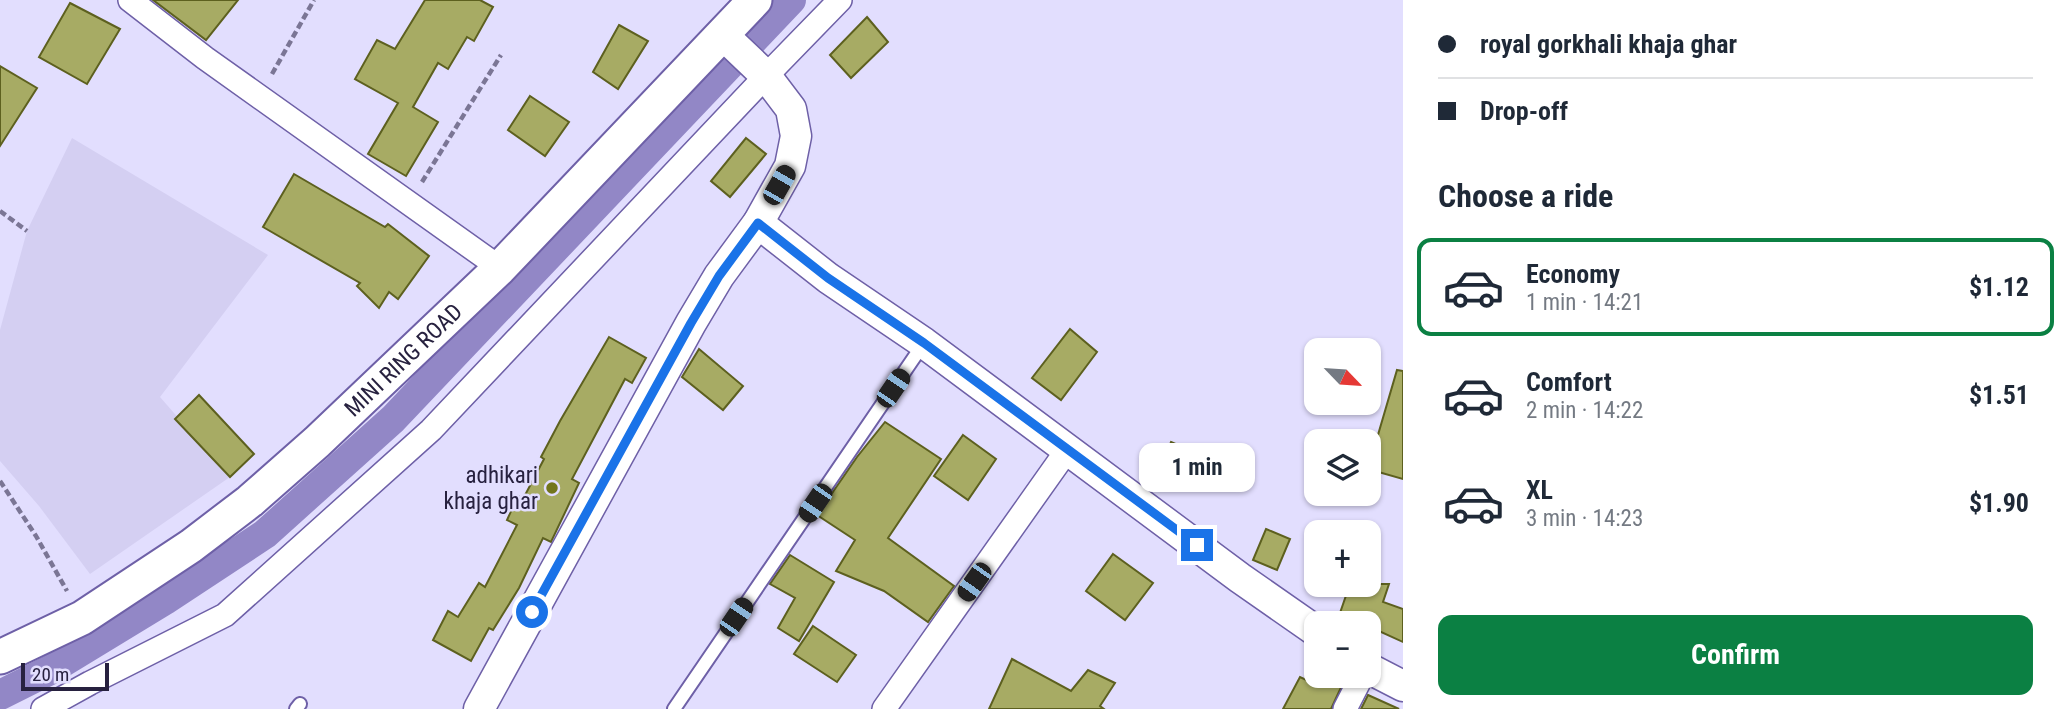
<!DOCTYPE html>
<html lang="en">
<head>
<meta charset="utf-8">
<style>
  body { margin:0; font-family:"Roboto Condensed",sans-serif; background:#f6f6f7; color:#1f2937; height:100vh; display:flex; flex-direction:column; font-size:26px; white-space:nowrap }
  * { box-sizing:border-box; margin:0 }
  p { font-size:23px; color:#747a83 }
  .icon { flex:none; width:38px; height:38px; fill:none; stroke:currentColor; stroke-width:2; stroke-linecap:round; stroke-linejoin:round }
  .map { position:relative; flex:1; overflow:hidden }
  .sheet { display:flex; flex-direction:column; background:#fff; width:665px }
  .sheet>* { flex:none }
  .hud { display:grid; align-content:center; height:154px; padding:0 35px; background:#fff }
  .needle { width:46px; rotate:115deg }
  .tools { position:absolute; left:1304px; top:338px; display:grid; gap:14px }
  .tools a { display:grid; place-items:center; width:77px; height:77px; border-radius:14px; background:#fff; box-shadow:0 2px 5px #0004; font-size:35px }
  .scale { position:absolute; left:21px; bottom:18px; width:88px; box-sizing:border-box; padding-left:7px; border:4px solid #27213f; border-top:0; font-size:19px; line-height:24px; white-space:nowrap; color:#27213f; -webkit-text-stroke:5px #e2defe; paint-order:stroke }
  .end { position:absolute; width:32px; height:32px; margin:-16px; border:9px solid #1a73e8; background:#fff; box-shadow:0 0 0 4px #fff }
  .from { border-radius:50% }
  .bubble { position:absolute; height:49px; border-radius:14px; background:#fff; box-shadow:0 2px 5px #0004; font-size:23px; font-weight:700; line-height:49px; text-align:center }
  .car { position:absolute; width:21px; height:42px; margin:-21px -10px; border-radius:9px; box-shadow:0 0 5px 2px #0007; background:linear-gradient(#222 24%,#8ab4d8 0 40%,#222 0 76%,#8ab4d8 0 86%,#222 0) }
  .hud b { display:flex; align-items:center; gap:24px; height:66px; font-size:26px }
  .hud b+b { border-top:2px solid #e0e1e3 }
  .hud i { width:18px; height:18px; background:#1f2937 }
  ul { padding:0; list-style:none }
  li { display:flex; align-items:center; gap:21px; height:98px; margin:0 14px 10px; padding:0 21px; border:4px solid transparent; border-radius:14px }
  li div { flex:1 }
  li b { display:block; font-size:26px }
  li em { font-style:normal; font-weight:700 }
  li.active { border-color:#0b8043 }
  li>.icon { width:63px; height:63px; stroke-width:1.5 }
  h2 { padding:0 35px; font-size:32px; line-height:84px }
  .button { display:flex; gap:14px; margin-top:auto; padding:14px 35px }
  .button a { flex:1; height:80px; border-radius:14px; background:#0b8043; color:#fff; font-size:28px; font-weight:700; line-height:80px; text-align:center }
  main { display:flex; flex:1; min-height:0 }
  .map>svg:first-child { display:block }
  .built { fill:#d4cff2 }
  .lines { fill:none; stroke-linecap:round; stroke-linejoin:round }
  .canal { stroke:#9287c6; stroke-width:30 }
  .building { fill:#a7ab64; stroke:#5d601f; stroke-width:2 }
  .service-casing { stroke:#6e60a7; stroke-width:16 }
  .minor-casing { stroke:#6e60a7; stroke-width:26 }
  .tertiary-casing { stroke:#6e60a7; stroke-width:33 }
  .secondary-casing { stroke:#6e60a7; stroke-width:37 }
  .path { stroke:#7b7695; stroke-width:4.5; stroke-dasharray:7 3.5; stroke-linecap:butt }
  .service { stroke:#fff; stroke-width:12 }
  .minor { stroke:#fff; stroke-width:23 }
  .tertiary { stroke:#fff; stroke-width:30 }
  .secondary { stroke:#fff; stroke-width:33 }
  .route { stroke:#1a73e8; stroke-width:9 }
  .poi-dot { fill:#72751c; stroke:#e2defe; stroke-width:2.5 }
  .labels { text-anchor:middle; dominant-baseline:central; stroke-width:5; stroke-linejoin:round; paint-order:stroke }
  .street-label { font-size:23px; fill:#27213f; stroke:#e2defe }
  .poi-label { font-size:23px; fill:#27213f; stroke:#e2defe; text-anchor:end }
</style>
</head>
<body>
<main>
<div class="map">
<svg width="1403" height="709" viewBox="0 0 1403 709">
  <rect width="100%" height="100%" fill="#e2defe"/>
  <polygon class="built" points="72,138 268,255 160,397 230,477 90,574 39,506 0,461 0,330 27,231"/>
  <g class="lines">
    <polyline class="canal" points="0,695 50,670 165,600 265,534 393,419 791,0"/>
  </g>
  <g class="building">
    <polygon points="153,0 238,0 206,40"/>
    <polygon points="425,0 480,0 493,7 474,41 467,37 448,69 438,63 413,107 438,122 406,176 368,154 398,103 355,79 377,40 395,49"/>
    <polygon points="70,3 120,29 87,84 39,57"/>
    <polygon points="867,17 888,42 851,78 830,55"/>
    <polygon points="619,25 648,41 618,89 593,72"/>
    <polygon points="0,66 37,88 0,146"/>
    <polygon points="530,96 569,122 545,156 508,130"/>
    <polygon points="746,138 766,154 730,197 711,181"/>
    <polygon points="294,174 385,227 388,224 429,256 398,299 389,292 379,308 357,286 360,283 263,227"/>
    <polygon points="1070,329 1097,352 1061,400 1032,378"/>
    <polygon points="609,337 646,358 632,383 625,379 572,479 579,483 551,542 543,538 519,588 493,630 489,628 471,661 433,640 448,611 458,617 479,583 485,587 517,525 507,520 518,496 523,499 544,459 541,457 560,421"/>
    <polygon points="699,349 743,386 723,410 682,377"/>
    <polygon points="1397,370 1403,371 1403,479 1368,469"/>
    <polygon points="199,395 254,454 230,477 175,419"/>
    <polygon points="885,422 941,459 888,538 954,586 928,622 884,591 836,571 855,540 817,515 857,457"/>
    <polygon points="963,435 996,459 968,500 934,476"/>
    <polygon points="1171,442 1196,453 1181,488 1157,477"/>
    <polygon points="1266,529 1290,539 1277,570 1253,560"/>
    <polygon points="1113,554 1153,583 1125,620 1086,591"/>
    <polygon points="790,555 834,582 799,641 778,628 795,598 770,584"/>
    <polygon points="1350,584 1389,584 1383,602 1403,609 1403,642 1368,626 1368,623 1362,623 1340,613"/>
    <polygon points="813,626 856,655 837,682 794,654"/>
    <polygon points="1012,659 1071,691 1088,670 1115,683 1100,706 1104,709 989,709"/>
    <polygon points="1319,676 1327,676 1343,683 1331,709 1283,709 1300,677 1315,684"/>
    <polygon points="1368,695 1399,709 1361,709"/>
  </g>
  <g class="lines">
    <g class="service-casing">
      <g id="service">
        <polyline points="296,709 300,704"/>
        <polyline points="674,709 924,343"/>
      </g>
    </g>
    <g class="minor-casing">
      <g id="minor">
        <polyline points="130,0 205,58 500,268"/>
        <polyline points="43,709 90,683 225,615 431,430 766,76 840,0"/>
        <polyline points="884,709 1068,449"/>
        <polyline points="1345,709 1362,676"/>
      </g>
    </g>
    <g class="tertiary-casing">
      <g id="tertiary">
        <polyline points="758,223 828,278 924,343 1240,578 1316,631"/>
        <polyline points="1368,668 1403,686"/>
        <polyline points="479,709 691,323 719,276 758,223 790,166 796,136 791,109 766,76 722,34"/>
      </g>
    </g>
    <g class="secondary-casing">
      <g id="secondary">
        <path id="s1" d="M0 657 82 618 191 546 250 501 317 442 500 268 755 0"/>
      </g>
    </g>
    <g class="path">
      <polyline points="272,74 314,0"/>
      <polyline points="422,182 501,55"/>
      <polyline points="0,211 27,231"/>
      <polyline points="0,481 36,536 67,591"/>
    </g>
    <use href="#service" class="service"/>
    <use href="#minor" class="minor"/>
    <use href="#tertiary" class="tertiary"/>
    <use href="#secondary" class="secondary"/>
  </g>
  <g class="lines">
    <polyline class="route" points="532,612 691,323 719,276 758,223 828,278 924,343 1197,545"/>
  </g>
  <circle class="poi-dot" cx="552" cy="488" r="7"/>
  <g class="labels">
    <g class="street-label">
      <text stroke="none"><textPath href="#s1" startOffset="504">MINI RING ROAD</textPath></text>
    </g>
    <g class="poi-label">
      <text x="538" y="475">adhikari<tspan x="538" dy="26">khaja ghar</tspan></text>
    </g>
  </g>
</svg>
<div class="tools">
<a><svg class="needle" viewBox="-14 -14 28 28"><path d="M0-13l5 13h-10z" fill="#e53935"/><path d="M0 13l5-13h-10z" fill="#747a83"/></svg></a>
<a><svg class="icon" aria-label="layers" viewBox="0 0 24 24"><path d="M12 4l9 5-9 5-9-5zM3 14l9 5 9-5"/></svg></a>
<a>+</a>
<a>−</a>
</div>
<div class="scale">20 m</div>
<i class="end from" style="left:532px;top:612px"></i>
<i class="end" style="left:1197px;top:545px"></i>
<div class="bubble" style="left:1139px;top:443px;width:116px">1 min</div>
<i class="car" style="left:779px;top:185px;rotate:30deg"></i>
<i class="car" style="left:893px;top:388px;rotate:34deg"></i>
<i class="car" style="left:815px;top:503px;rotate:214deg"></i>
<i class="car" style="left:974px;top:582px;rotate:215deg"></i>
<i class="car" style="left:736px;top:617px;rotate:34deg"></i>
</div>
<section class="sheet">
<div class="hud">
<b><i class="from"></i>royal gorkhali khaja ghar</b>
<b><i></i>Drop-off</b>
</div>
<h2>Choose a ride</h2>
<ul>
<li class="active"><svg class="icon" aria-label="car" viewBox="0 0 24 24"><path d="M5 17H2v-5l4-1 3-4h7l3 4 3 1v5h-3M9 17h6M6 11h13"/><circle cx="7" cy="17" r="2"/><circle cx="17" cy="17" r="2"/></svg><div><b>Economy</b><p>1 min · 14:21</p></div><em>$1.12</em></li>
<li><svg class="icon" aria-label="car" viewBox="0 0 24 24"><path d="M5 17H2v-5l4-1 3-4h7l3 4 3 1v5h-3M9 17h6M6 11h13"/><circle cx="7" cy="17" r="2"/><circle cx="17" cy="17" r="2"/></svg><div><b>Comfort</b><p>2 min · 14:22</p></div><em>$1.51</em></li>
<li><svg class="icon" aria-label="car" viewBox="0 0 24 24"><path d="M5 17H2v-5l4-1 3-4h7l3 4 3 1v5h-3M9 17h6M6 11h13"/><circle cx="7" cy="17" r="2"/><circle cx="17" cy="17" r="2"/></svg><div><b>XL</b><p>3 min · 14:23</p></div><em>$1.90</em></li>
</ul>
<div class="button"><a>Confirm</a></div>
</section>
</main>
</body>
</html>
